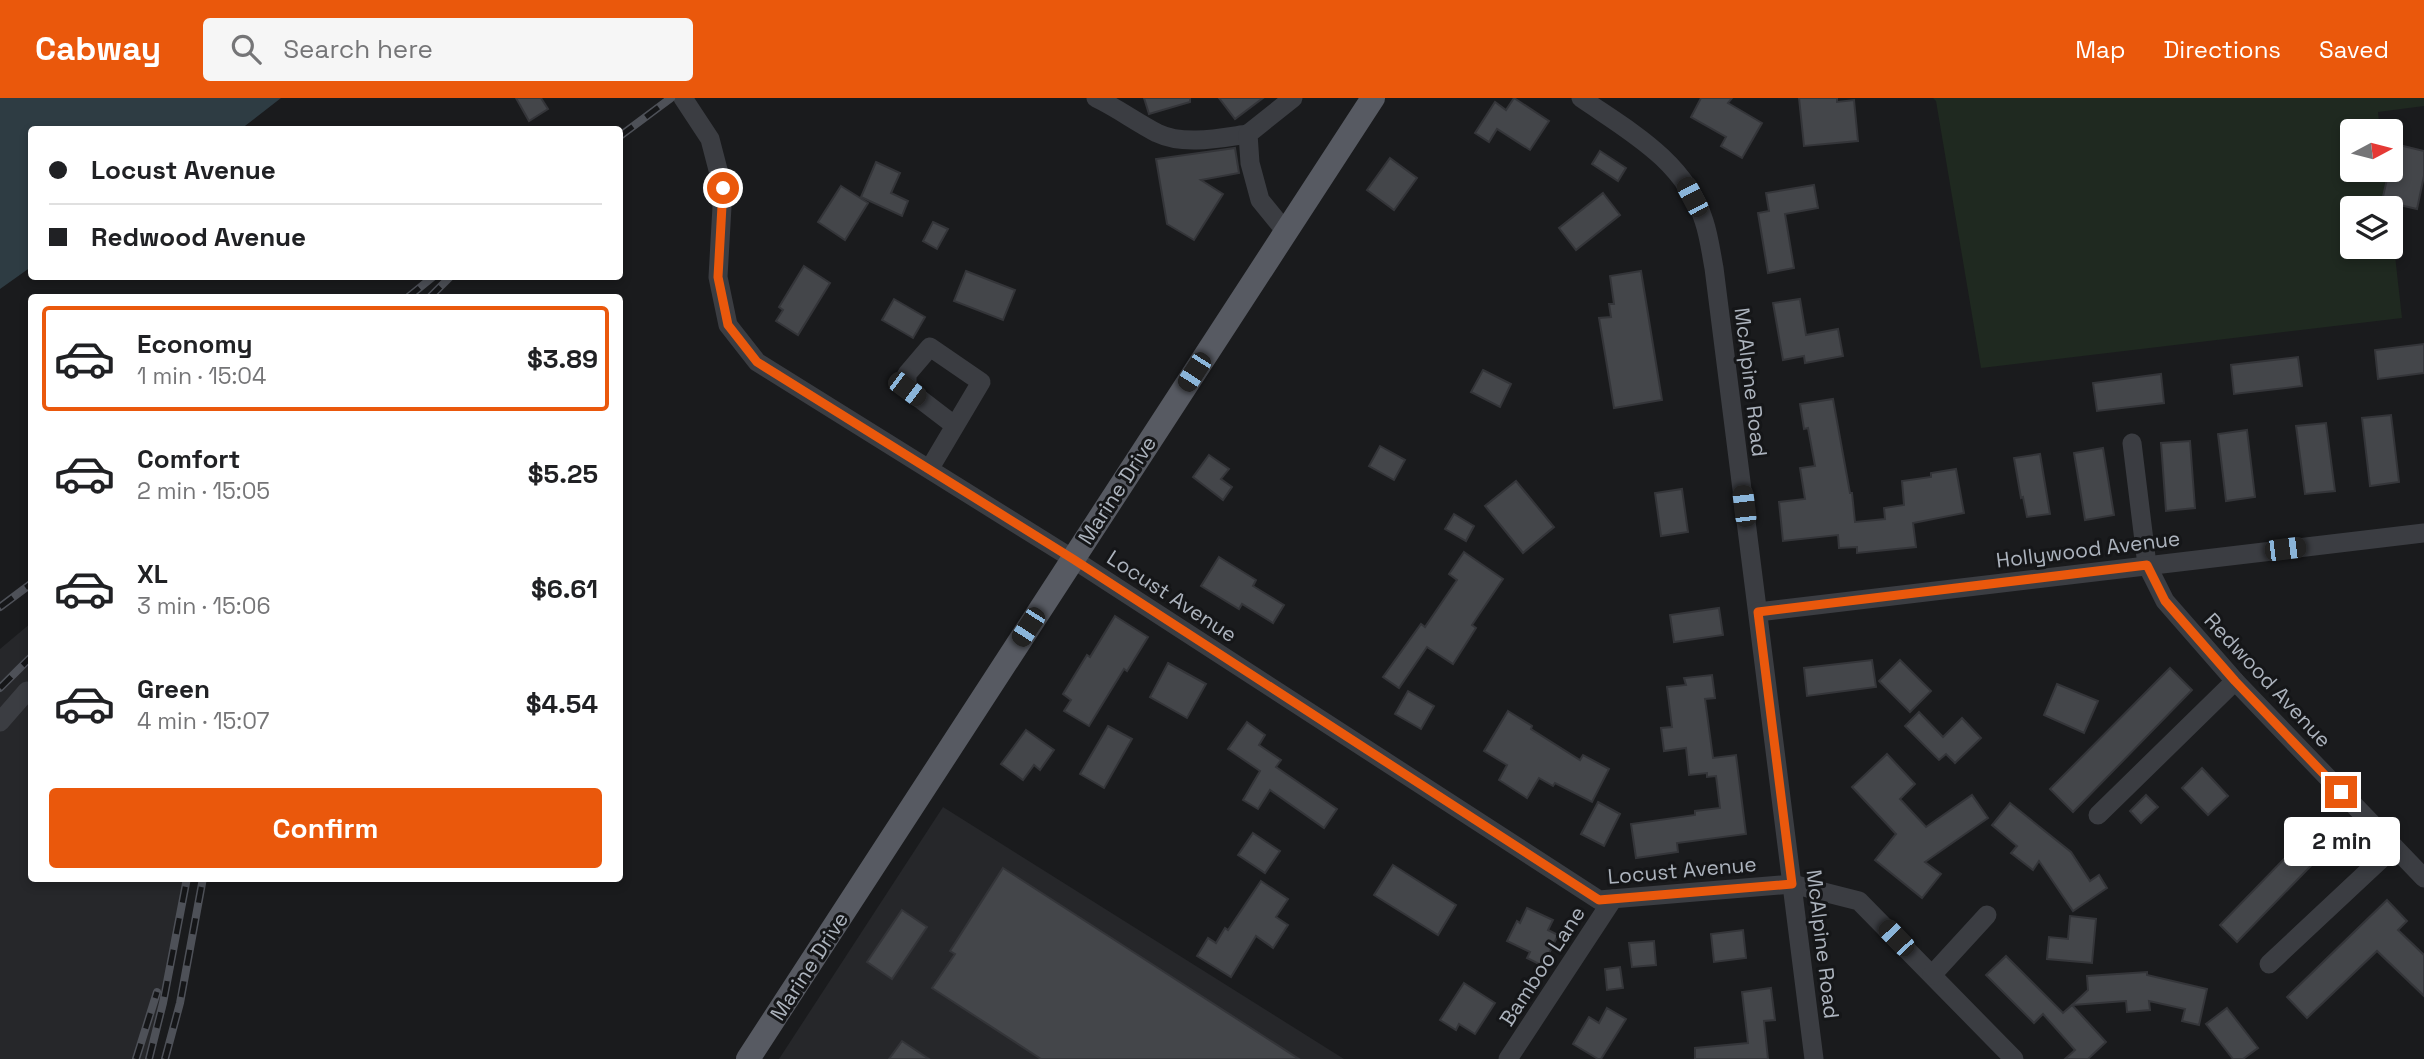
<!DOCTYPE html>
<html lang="en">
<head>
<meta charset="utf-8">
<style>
  body { margin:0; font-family:"Space Grotesk",sans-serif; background:#f6f6f6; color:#202124; height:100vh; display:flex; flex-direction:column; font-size:26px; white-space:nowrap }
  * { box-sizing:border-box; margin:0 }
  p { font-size:23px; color:#757577 }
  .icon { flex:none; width:38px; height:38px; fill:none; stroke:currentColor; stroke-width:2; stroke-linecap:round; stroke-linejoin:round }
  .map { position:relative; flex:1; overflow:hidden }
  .details { position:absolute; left:28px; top:196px; width:595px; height:588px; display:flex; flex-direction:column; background:#fff; border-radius:7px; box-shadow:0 4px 10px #0003 }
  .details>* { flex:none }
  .guide { position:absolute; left:28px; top:28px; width:595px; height:154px; border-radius:7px; box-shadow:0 4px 10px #0003; display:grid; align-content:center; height:154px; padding:0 21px; background:#fff }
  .needle { width:46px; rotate:83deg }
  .fabs { position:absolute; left:2340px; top:21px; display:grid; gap:14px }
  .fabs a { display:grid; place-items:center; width:63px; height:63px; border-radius:7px; background:#fff; box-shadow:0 4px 10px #0003; font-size:35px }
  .end { position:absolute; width:32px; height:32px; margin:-16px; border:9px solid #ea580c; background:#fff; box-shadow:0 0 0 4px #fff }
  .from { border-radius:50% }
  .bubble { position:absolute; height:49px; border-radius:7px; background:#fff; box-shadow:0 4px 10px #0003; font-size:23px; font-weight:700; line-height:49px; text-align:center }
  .car { position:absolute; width:21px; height:42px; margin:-21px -10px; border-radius:9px; box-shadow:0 0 5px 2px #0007; background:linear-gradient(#222 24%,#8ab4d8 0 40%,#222 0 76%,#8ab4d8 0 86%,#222 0) }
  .guide b { display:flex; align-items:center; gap:24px; height:66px; font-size:26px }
  .guide b+b { border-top:2px solid #e0e0e0 }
  .guide i { width:18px; height:18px; background:#202124 }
  ul { padding:12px 0 0; list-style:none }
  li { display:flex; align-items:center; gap:21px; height:105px; margin:0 14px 10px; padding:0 7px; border:4px solid transparent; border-radius:7px }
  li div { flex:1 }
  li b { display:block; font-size:26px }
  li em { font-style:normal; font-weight:700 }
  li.active { border-color:#ea580c }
  li>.icon { width:63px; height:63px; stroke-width:1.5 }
  .cta { display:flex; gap:14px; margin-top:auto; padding:14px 21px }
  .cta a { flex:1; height:80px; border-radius:7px; background:#ea580c; color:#fff; font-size:28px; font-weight:700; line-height:80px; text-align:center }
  header { display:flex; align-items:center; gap:42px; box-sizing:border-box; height:98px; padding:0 35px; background:#ea580c; color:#fff }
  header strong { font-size:33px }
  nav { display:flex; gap:38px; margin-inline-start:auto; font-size:24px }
  .search { width:490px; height:63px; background:#f6f6f6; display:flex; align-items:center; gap:18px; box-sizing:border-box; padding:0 24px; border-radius:7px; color:#757577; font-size:26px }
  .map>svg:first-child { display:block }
  .built { fill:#26272a }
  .green { fill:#1f2920 }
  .water { fill:#2e3c43 }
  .building { fill:#44464a; stroke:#343539; stroke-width:2 }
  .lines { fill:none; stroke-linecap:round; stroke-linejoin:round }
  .minor { stroke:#3b3d42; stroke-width:19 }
  .major { stroke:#575a62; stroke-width:24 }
  .rail-casing { stroke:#4e5158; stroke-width:8 }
  .rail { stroke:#151618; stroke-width:5; stroke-dasharray:16; stroke-linecap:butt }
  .route { stroke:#ea580c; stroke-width:9 }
  .labels { text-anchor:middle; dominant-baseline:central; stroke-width:6; stroke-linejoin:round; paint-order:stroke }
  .street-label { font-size:21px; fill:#acb3bd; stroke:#151618 }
</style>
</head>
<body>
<header>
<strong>Cabway</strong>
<div class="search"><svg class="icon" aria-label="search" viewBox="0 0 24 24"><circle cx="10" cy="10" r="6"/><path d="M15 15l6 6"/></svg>Search here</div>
<nav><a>Map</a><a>Directions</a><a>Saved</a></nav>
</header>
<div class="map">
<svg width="2424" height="961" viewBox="0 0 2424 961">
  <rect width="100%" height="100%" fill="#1a1b1d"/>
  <g class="built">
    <polygon points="31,525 32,780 190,781 166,909 152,961 0,961 0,551"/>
    <polygon points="943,709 1344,961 779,961"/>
  </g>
  <polygon class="green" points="1933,0 2424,0 2424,8 2378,14 2380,33 2352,33 2352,72 2385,72 2389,110 2352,110 2352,149 2390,149 2391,122 2402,220 1981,270 1936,3"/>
  <polygon class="water" points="0,0 281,0 241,31 32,32 31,169 0,191"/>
  <g class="building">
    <polygon points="516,0 541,0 548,11 529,23"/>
    <polygon points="1144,0 1190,0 1190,4 1149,16"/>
    <polygon points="1219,0 1263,0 1235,21"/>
    <polygon points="1514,0 1549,23 1530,52 1497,31 1489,44 1475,35 1495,4 1506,12"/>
    <polygon points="1701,0 1732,0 1728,5 1762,25 1742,60 1721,48 1726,39 1691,19"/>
    <polygon points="1799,0 1837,0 1837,4 1854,2 1858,43 1804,48"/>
    <polygon points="2395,46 2424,53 2424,78 2417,111 2382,103"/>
    <polygon points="1235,50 1239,75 1201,82 1223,96 1194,142 1167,126 1156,61"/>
    <polygon points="1600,53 1626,70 1618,83 1592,66"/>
    <polygon points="1390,60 1417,80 1394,112 1367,92"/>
    <polygon points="876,64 900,75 891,95 908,103 902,118 861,99"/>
    <polygon points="1814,87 1818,110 1785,116 1794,170 1768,175 1758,115 1769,113 1766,95"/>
    <polygon points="841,88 868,105 845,142 818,124"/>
    <polygon points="1603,95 1620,117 1576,152 1559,130"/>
    <polygon points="933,124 948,131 937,151 923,143"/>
    <polygon points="804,168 830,185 798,237 776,223 783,212 779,209"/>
    <polygon points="966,173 1015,192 1003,222 954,203"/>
    <polygon points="1641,173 1662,302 1614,310 1599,220 1611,219 1609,206 1614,206 1610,178"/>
    <polygon points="894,201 925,219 913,240 882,222"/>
    <polygon points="1800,201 1806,237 1838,231 1843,258 1805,265 1804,258 1783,262 1773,205"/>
    <polygon points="2424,246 2424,275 2378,281 2375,252"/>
    <polygon points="2298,259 2302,288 2234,296 2231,267"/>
    <polygon points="1483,272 1511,286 1500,309 1471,294"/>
    <polygon points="2161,276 2164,305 2097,313 2093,285"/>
    <polygon points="1833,301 1850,395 1852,395 1855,424 1885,421 1884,410 1904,407 1902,383 1931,379 1931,375 1956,371 1964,415 1913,425 1916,449 1857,455 1857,449 1839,450 1838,437 1783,443 1779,404 1805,401 1800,370 1815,368 1808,330 1804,331 1800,306"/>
    <polygon points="2391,317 2399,384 2370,388 2362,320"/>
    <polygon points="2326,325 2335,393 2305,396 2296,328"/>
    <polygon points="2247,332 2255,399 2226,403 2218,336"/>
    <polygon points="2190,343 2195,410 2166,413 2161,345"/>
    <polygon points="1380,348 1405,362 1394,382 1369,368"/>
    <polygon points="2103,350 2114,417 2085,422 2074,355"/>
    <polygon points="2040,356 2050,416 2027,419 2023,399 2021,400 2014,360"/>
    <polygon points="1209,357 1229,371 1221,381 1232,389 1223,402 1193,379"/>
    <polygon points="1516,383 1554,429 1523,455 1485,408"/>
    <polygon points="1682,391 1688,434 1661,438 1655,395"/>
    <polygon points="1454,416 1474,428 1466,443 1445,431"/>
    <polygon points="1464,454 1503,481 1472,527 1476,530 1453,566 1427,549 1399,590 1383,579 1421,526 1425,529 1457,482 1449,476"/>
    <polygon points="1219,459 1256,482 1253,488 1284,507 1273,525 1242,506 1239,511 1201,488"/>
    <polygon points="1719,510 1723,537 1674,544 1670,517"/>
    <polygon points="1115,518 1148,539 1127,573 1124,571 1089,628 1064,613 1071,602 1063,596 1087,557 1090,559"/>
    <polygon points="1872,562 1876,589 1807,598 1804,570"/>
    <polygon points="1900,562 1931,593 1910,614 1879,583"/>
    <polygon points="1168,565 1206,586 1187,620 1150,599"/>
    <polygon points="2170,570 2192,592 2073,714 2050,691"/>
    <polygon points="1712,577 1715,600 1705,601 1713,660 1736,657 1746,736 1677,745 1678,754 1636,760 1631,726 1695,717 1695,713 1720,710 1716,678 1707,679 1707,675 1689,677 1686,650 1664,653 1661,630 1672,629 1667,589 1686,587 1684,580"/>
    <polygon points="2057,586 2098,603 2084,635 2044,617"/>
    <polygon points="1408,593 1434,608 1421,631 1395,616"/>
    <polygon points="1508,613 1532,628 1531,631 1580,662 1583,657 1609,671 1592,704 1555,685 1553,688 1539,680 1527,700 1499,682 1507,667 1484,653"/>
    <polygon points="1919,614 1943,639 1962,620 1981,640 1955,665 1946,656 1939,662 1905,628"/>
    <polygon points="1247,624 1265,637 1259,647 1281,662 1276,669 1337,711 1324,730 1270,692 1258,711 1243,702 1260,673 1228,651"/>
    <polygon points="1108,628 1132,641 1104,690 1080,676"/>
    <polygon points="1026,632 1054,652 1040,672 1034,667 1023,682 1001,666"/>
    <polygon points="1887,656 1915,686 1900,701 1926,729 1972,697 1988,720 1925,764 1941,776 1922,800 1875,762 1896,736 1852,689"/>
    <polygon points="2202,670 2228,698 2208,717 2182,690"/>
    <polygon points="2146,697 2158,709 2141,725 2130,713"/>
    <polygon points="1598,704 1620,716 1604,748 1581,736"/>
    <polygon points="2010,705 2071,754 2090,783 2099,777 2107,790 2073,813 2039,763 2033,772 2011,755 2017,748 1992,727"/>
    <polygon points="2315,729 2332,746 2237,844 2220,827"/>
    <polygon points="1253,735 1280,753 1265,775 1238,757"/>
    <polygon points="1393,767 1456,807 1438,837 1374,797"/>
    <polygon points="1003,770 1299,961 1041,961 932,890 955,856 950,853"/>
    <polygon points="1261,783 1288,801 1276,819 1288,827 1273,850 1256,838 1231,879 1197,858 1208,840 1216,845 1225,830 1228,832"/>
    <polygon points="2387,802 2407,823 2398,832 2424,857 2424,898 2377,853 2307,920 2287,899"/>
    <polygon points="1527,810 1553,822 1548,832 1558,837 1543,868 1527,860 1530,854 1507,843 1517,823 1520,825"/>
    <polygon points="902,812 927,829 892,881 867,864"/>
    <polygon points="2070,818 2096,821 2092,865 2047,861 2049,839 2068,841"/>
    <polygon points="1743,832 1746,860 1714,864 1711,836"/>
    <polygon points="1654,843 1656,867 1632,869 1629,845"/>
    <polygon points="2006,858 2063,915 2072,907 2106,944 2088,961 2065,961 2075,952 2043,916 2034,925 1986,877"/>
    <polygon points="1620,869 1623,890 1607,892 1605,871"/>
    <polygon points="2147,874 2147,877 2207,891 2199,927 2182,923 2185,911 2149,903 2150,912 2127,914 2126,903 2072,907 2088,892 2087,878"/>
    <polygon points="1464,885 1495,905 1475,936 1459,926 1456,932 1440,922"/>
    <polygon points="1771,890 1775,922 1764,923 1768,961 1695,961 1695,950 1748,945 1742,894"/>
    <polygon points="1607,910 1626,921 1601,961 1598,961 1573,946 1589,919 1599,925"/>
    <polygon points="2227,910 2258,950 2243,961 2233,961 2206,926"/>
    <polygon points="902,943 929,961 889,961"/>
  </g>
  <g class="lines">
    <g class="minor">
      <polyline points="683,0 710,41 723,91 718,179 728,227 757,264 1073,461 1599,802 1792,786 1859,803 2014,961"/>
      <path d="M1096 0C1117 10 1136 24 1157 35 1184 48 1220 40 1248 36"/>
      <path d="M1581 0C1629 33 1685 63 1704 123 1709 138 1711 154 1714 170L1814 961"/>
      <polyline points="1286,134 1260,102 1250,65 1248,36 1293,0"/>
      <polyline points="2132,345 2147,467 2165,503 2235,583 2424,780"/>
      <polyline points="930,370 981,284 930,249 907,276 907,291 954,327"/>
      <polyline points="1758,514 2424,435"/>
      <polyline points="0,624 27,593"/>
      <polyline points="2098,717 2235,583"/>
      <polyline points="2269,866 2394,749"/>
      <polyline points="1932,877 1987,817"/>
      <polyline points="1508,961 1613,801"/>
    </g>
    <polyline class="major" points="748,961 1373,0"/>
    <g class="rail-casing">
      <g id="rail">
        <polyline points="620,38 671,0"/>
        <polyline points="407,200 434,178"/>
        <polyline points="429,200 451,178"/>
        <polyline points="0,509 32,485"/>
        <polyline points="0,590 32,558"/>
        <polyline points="136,961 157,894"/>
        <polyline points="149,961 163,905 187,780"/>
        <polyline points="165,961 180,905 203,780"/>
      </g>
    </g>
    <use href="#rail" class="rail"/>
  </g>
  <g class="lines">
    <polyline class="route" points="723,90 718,179 728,227 757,264 1073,461 1599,802 1792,786 1758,514 2147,467 2165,503 2235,583 2341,694"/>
  </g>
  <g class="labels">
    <g class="street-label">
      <text transform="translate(1751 284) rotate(83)">McAlpine Road</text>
      <text transform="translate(1117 392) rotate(-57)">Marine Drive</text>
      <text transform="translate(2088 451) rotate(-7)">Hollywood Avenue</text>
      <text transform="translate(1172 498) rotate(33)">Locust Avenue</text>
      <text transform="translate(2268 582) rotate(47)">Redwood Avenue</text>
      <text transform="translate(1682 772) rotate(-5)">Locust Avenue</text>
      <text transform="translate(1823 846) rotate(83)">McAlpine Road</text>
      <text transform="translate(809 868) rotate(-57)">Marine Drive</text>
      <text transform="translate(1542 868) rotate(-57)">Bamboo Lane</text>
    </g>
  </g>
</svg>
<div class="fabs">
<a><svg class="needle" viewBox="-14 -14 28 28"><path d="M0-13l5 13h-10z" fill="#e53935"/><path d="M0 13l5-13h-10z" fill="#757577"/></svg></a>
<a><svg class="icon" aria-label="layers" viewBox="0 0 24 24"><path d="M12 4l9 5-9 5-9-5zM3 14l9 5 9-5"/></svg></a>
</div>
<i class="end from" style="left:723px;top:90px"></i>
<i class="end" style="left:2341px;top:694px"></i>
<div class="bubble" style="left:2284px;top:719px;width:116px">2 min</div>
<i class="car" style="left:1692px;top:99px;rotate:332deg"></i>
<i class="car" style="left:1194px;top:274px;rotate:213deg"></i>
<i class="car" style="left:907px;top:291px;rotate:127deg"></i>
<i class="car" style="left:1744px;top:408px;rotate:353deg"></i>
<i class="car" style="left:2285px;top:451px;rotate:83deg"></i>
<i class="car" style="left:1028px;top:529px;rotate:213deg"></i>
<i class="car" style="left:1896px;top:840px;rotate:316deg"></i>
<div class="guide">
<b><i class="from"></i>Locust Avenue</b>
<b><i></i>Redwood Avenue</b>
</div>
<section class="details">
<ul>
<li class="active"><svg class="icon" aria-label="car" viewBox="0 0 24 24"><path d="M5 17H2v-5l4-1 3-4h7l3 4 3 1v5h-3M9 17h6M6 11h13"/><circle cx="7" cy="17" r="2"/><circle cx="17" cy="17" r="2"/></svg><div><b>Economy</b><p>1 min · 15:04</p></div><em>$3.89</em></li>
<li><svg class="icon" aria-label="car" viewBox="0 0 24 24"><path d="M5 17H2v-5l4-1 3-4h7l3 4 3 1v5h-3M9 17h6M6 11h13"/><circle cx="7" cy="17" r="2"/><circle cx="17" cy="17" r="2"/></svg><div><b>Comfort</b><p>2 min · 15:05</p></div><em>$5.25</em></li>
<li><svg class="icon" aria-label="car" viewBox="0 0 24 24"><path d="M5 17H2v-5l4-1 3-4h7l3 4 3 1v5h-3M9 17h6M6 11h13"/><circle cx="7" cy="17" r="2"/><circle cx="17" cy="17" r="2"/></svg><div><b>XL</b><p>3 min · 15:06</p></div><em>$6.61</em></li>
<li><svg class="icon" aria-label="car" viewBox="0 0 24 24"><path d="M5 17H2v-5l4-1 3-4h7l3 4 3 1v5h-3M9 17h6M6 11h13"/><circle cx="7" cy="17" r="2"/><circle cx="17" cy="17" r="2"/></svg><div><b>Green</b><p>4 min · 15:07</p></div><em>$4.54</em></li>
</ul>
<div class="cta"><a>Confirm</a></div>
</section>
</div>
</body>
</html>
